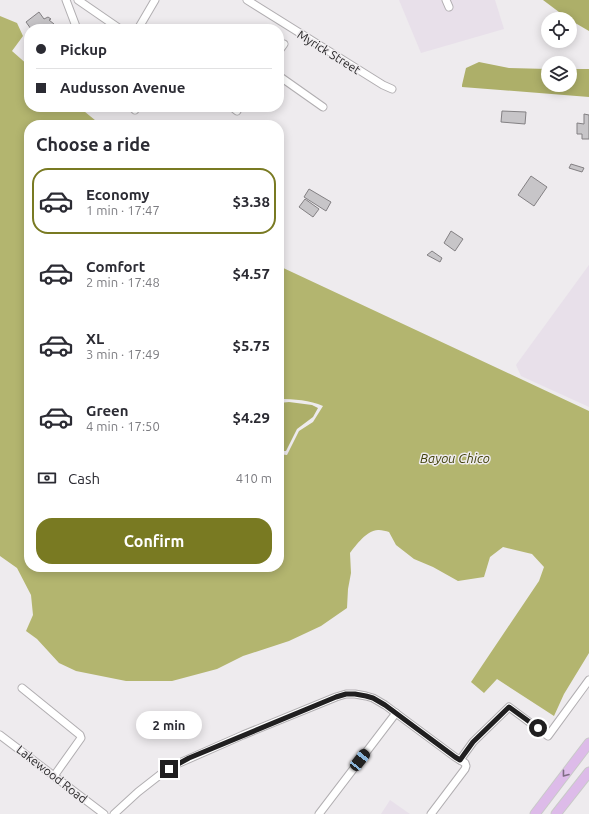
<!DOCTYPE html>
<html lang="en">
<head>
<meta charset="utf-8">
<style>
  body { margin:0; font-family:Ubuntu,sans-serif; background:#f2f2f3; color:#2b2b33; height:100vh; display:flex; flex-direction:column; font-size:15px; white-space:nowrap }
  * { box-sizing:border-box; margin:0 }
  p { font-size:13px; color:#7c7c81 }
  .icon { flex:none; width:22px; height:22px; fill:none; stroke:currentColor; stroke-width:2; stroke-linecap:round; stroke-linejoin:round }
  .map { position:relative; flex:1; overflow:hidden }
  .sheet { position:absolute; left:24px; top:120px; width:260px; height:452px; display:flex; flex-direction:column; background:#fff; border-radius:16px; box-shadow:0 2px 10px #0003 }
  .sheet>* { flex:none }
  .guide { position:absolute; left:24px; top:24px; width:260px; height:88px; border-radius:16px; box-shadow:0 2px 10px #0003; display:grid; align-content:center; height:88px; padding:0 12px; background:#fff }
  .fabs { position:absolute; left:541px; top:12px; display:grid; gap:8px }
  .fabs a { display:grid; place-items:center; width:36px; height:36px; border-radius:50%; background:#fff; box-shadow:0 2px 10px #0003; font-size:20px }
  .end { position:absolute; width:18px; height:18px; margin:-9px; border:5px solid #201f20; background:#fff; box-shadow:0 0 0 2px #fff }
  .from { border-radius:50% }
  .bubble { position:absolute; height:28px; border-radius:14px; background:#fff; box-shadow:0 2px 10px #0003; font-size:13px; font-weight:600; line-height:28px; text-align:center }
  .car { position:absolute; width:12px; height:24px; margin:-12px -6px; border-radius:5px; box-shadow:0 0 3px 1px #0007; background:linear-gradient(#222 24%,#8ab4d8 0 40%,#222 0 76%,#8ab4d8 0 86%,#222 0) }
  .guide b { display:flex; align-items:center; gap:14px; height:38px; font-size:15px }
  .guide b+b { border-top:1px solid #e1e1e2 }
  .guide i { width:10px; height:10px; background:#2b2b33 }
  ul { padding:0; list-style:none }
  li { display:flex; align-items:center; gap:12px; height:66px; margin:0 8px 6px; padding:0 4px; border:2px solid transparent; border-radius:16px }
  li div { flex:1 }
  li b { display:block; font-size:15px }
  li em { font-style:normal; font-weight:600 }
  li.active { border-color:#797a22 }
  li>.icon { width:36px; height:36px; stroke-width:1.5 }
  h2 { padding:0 12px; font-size:18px; line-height:48px }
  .pay { display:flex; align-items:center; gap:10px; height:44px; padding:0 12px; font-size:15px }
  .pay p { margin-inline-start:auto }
  .action { display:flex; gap:8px; margin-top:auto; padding:8px 12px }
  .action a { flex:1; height:46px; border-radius:16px; background:#797a22; color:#fff; font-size:16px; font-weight:600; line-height:46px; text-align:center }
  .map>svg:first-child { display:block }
  .built { fill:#e8e0ea }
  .forest { fill:#adaf69 }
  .water { fill:#b3b56f }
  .building { fill:#c7c5c8; stroke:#838083 }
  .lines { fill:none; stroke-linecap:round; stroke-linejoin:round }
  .minor-casing { stroke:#b1aeb1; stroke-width:9 }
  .major-casing { stroke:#c9c9c9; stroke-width:11 }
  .minor { stroke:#fff; stroke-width:7 }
  .major { stroke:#ddbbe9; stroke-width:9 }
  .oneway { stroke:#7e6d84 }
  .route { stroke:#201f20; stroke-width:5 }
  .labels { text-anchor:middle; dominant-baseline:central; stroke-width:3; stroke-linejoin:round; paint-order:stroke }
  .street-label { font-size:12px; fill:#201f20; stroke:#eeebee }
  .water-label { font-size:13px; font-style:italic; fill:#41410a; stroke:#eeebee }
</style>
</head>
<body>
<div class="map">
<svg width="589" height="814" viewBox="0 0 589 814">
  <rect width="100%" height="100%" fill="#eeebee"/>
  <g class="built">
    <polygon points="399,0 495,0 504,29 421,53"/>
    <polygon points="589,265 589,407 521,376 516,365"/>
    <polygon points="390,800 410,814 381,814"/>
  </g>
  <g class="forest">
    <polygon points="543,0 589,0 589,31 570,20 570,19 567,18"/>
    <polygon points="479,62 509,68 548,69 548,85 570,85 570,69 589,69 589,97 462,87 462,85 466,68"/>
    <polygon points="289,402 312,405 318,408 313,417 297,429 286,451 279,451 279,403"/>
  </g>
  <path class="water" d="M0 16 17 23 23 36 12 51 29 66V107H79L101 125H29V567H279V454L287 455 299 431 313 422 323 406C310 400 294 399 279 399V266L589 411V653L564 694 554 716 497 679 484 693 471 682 539 581 544 567 532 554 503 547 490 557 484 577 458 581 433 567 414 559 396 545 389 532C386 531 382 530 379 530 368 529 356 545 350 553L351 573 348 589 347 608 321 626 289 641 243 656 217 669 172 681H126L76 671 59 663 37 639 26 631 33 615 31 595 17 568 0 556Z"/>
  <g class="building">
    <polygon points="39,12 44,19 48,17 51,19 49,20 54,24 51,29 31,29 26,22"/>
    <polygon points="502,111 526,112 525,124 501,122"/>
    <polygon points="584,114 589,115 589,139 582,139 582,134 577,134 577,123 584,124"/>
    <polygon points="571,164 584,168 582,172 569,168"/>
    <polygon points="531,176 547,187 534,206 518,195"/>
    <polygon points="309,189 331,202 326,211 304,197"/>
    <polygon points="305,199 319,209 313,217 299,207"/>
    <polygon points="451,231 463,239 455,251 444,243"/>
    <polygon points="432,251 442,258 440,262 427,255"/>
  </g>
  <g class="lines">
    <g class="minor-casing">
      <g id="minor">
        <polyline points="66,0 77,29"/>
        <polyline points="78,0 120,29"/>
        <polyline points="247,0 383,85 392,89"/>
        <polyline points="446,0 449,7"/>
        <polyline points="138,29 155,0"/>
        <polyline points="279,51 284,44"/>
        <polyline points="279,76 323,107"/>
        <polyline points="132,107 135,110"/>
        <polyline points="232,107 237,111 239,107"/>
        <polyline points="22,688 80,735 81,738 54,776"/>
        <polyline points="0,735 104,814"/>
        <polyline points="460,760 473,742 509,707 548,736 589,680"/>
        <polyline points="114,814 138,792 161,774 177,764 243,735 336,697 346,694 355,694 366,696 373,698 385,705 455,757 465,763 466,766 465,769 431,814"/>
        <polyline points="319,814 396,713"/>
      </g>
    </g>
    <g class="major-casing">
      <g id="major">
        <polyline points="535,814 589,743"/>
        <polyline points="556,814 589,772"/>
      </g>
    </g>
    <use href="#minor" class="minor"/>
    <use href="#major" class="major"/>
  </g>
  <defs><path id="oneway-chevron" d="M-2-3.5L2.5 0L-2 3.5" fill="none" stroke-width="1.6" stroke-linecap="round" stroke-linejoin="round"/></defs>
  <use class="oneway" href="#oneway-chevron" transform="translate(565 774) rotate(128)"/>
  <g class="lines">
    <polyline class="route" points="169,769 189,758 336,697 346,694 355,694 366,696 373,698 385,705 455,757 460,760 473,742 509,707 538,728"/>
  </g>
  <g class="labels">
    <g class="street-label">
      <text transform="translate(329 52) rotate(32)">Myrick Street</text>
      <text transform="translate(52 774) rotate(38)">Lakewood Road</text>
    </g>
    <g class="water-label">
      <text x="455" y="458">Bayou Chico</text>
    </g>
  </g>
</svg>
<div class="fabs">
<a><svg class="icon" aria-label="locate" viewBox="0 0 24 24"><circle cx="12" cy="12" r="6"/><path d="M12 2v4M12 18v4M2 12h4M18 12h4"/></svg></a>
<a><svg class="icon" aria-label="layers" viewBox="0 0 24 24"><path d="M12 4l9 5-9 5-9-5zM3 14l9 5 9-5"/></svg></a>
</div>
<i class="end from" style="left:538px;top:728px"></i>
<i class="end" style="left:169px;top:769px"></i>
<div class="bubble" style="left:136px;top:711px;width:66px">2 min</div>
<i class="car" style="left:360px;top:760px;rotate:38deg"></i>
<div class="guide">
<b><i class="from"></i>Pickup</b>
<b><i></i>Audusson Avenue</b>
</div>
<section class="sheet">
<h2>Choose a ride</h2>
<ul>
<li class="active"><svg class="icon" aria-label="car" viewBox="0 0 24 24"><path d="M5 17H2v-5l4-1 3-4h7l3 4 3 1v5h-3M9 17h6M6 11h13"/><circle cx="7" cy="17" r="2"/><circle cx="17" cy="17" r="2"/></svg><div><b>Economy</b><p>1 min · 17:47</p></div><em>$3.38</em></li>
<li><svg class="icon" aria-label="car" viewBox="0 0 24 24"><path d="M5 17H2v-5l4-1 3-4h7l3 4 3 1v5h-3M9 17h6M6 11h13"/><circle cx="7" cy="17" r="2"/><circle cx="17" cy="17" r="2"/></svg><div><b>Comfort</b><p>2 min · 17:48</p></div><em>$4.57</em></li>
<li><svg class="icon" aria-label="car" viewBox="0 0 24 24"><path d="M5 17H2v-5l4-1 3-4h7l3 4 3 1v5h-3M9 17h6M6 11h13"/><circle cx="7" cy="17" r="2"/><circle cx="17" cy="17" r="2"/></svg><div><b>XL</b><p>3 min · 17:49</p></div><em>$5.75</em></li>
<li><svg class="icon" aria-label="car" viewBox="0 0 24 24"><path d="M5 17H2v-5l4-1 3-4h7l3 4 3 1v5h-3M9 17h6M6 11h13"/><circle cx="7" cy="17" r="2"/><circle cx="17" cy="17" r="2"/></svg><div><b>Green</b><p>4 min · 17:50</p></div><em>$4.29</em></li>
</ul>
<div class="pay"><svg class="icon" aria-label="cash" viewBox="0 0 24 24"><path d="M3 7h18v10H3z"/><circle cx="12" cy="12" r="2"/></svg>Cash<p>410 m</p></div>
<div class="action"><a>Confirm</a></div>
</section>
</div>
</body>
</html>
